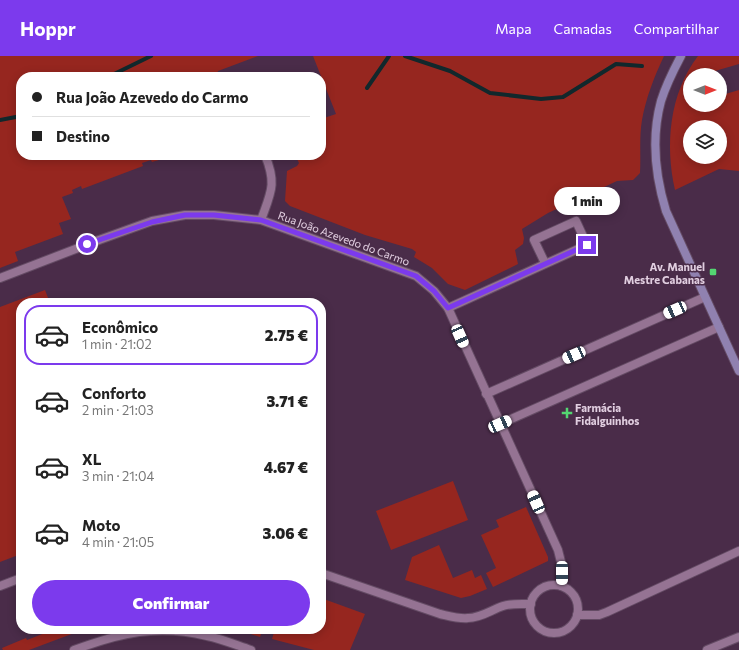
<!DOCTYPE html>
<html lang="pt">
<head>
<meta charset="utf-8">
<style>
  body { margin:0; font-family:Commissioner,sans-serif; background:#f2f2f2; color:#222; height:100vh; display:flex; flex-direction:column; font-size:15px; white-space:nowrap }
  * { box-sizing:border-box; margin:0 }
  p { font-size:13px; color:#767676 }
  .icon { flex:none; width:22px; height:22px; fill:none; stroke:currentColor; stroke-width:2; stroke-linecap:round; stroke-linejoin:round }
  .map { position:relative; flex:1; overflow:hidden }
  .details { position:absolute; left:16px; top:242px; width:310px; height:336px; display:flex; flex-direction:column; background:#fff; border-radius:16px; box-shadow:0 2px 10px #0003 }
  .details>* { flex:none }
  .top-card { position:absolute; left:16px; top:16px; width:310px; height:88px; border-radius:16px; box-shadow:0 2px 10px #0003; display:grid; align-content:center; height:88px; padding:0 16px; background:#fff }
  .needle { width:26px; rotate:90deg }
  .buttons { position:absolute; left:683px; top:12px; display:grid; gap:8px }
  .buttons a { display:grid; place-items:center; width:44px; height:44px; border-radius:50%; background:#fff; box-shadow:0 2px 10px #0003; font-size:20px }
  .end { position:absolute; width:18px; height:18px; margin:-9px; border:5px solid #7c3aed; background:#fff; box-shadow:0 0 0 2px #fff }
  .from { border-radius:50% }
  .bubble { position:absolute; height:28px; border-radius:14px; background:#fff; box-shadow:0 2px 10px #0003; font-size:13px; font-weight:800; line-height:28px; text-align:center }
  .car { position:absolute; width:12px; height:24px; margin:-12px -6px; border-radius:5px; box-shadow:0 0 3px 1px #0007; background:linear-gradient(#fff 24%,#345 0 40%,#fff 0 76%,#345 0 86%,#fff 0) }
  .top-card b { display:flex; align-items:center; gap:14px; height:38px; font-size:15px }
  .top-card b+b { border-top:1px solid #e0e0e0 }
  .top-card i { width:10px; height:10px; background:#222 }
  ul { padding:7px 0 0; list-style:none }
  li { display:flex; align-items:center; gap:12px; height:60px; margin:0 8px 6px; padding:0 8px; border:2px solid transparent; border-radius:16px }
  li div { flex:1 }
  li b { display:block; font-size:15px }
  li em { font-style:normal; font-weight:800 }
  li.on { border-color:#7c3aed }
  li>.icon { width:36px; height:36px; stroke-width:1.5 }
  .primary-button { display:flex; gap:8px; margin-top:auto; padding:8px 16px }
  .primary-button a { flex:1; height:46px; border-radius:24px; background:#7c3aed; color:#fff; font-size:16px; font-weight:800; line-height:46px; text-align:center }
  header { display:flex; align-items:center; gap:24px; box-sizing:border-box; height:56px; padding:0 20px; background:#7c3aed; color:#fff }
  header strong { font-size:19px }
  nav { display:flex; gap:22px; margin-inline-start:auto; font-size:14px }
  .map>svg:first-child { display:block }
  .green { fill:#96261f; fill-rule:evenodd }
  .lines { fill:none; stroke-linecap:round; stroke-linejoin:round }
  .stream { stroke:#11282c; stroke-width:4 }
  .minor-casing { stroke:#644b64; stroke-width:10 }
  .tertiary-casing { stroke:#644b64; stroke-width:10 }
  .secondary-casing { stroke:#644b64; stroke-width:10 }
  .minor { stroke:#957393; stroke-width:8 }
  .tertiary { stroke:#957393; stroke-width:8 }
  .secondary { stroke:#9081b0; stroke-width:8 }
  .route { stroke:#7c3aed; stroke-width:5 }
  .poi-dot { fill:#54d672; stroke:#4a2c49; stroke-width:1.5 }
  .labels { text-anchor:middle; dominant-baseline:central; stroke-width:3; stroke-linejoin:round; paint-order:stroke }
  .street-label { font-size:11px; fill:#e1cee0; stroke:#4a2c49 }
  .poi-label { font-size:11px; font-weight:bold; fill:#e1cee0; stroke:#4a2c49; text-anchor:end }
</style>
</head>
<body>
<header>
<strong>Hoppr</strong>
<nav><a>Mapa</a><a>Camadas</a><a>Compartilhar</a></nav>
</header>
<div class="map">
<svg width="739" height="594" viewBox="0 0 739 594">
  <rect width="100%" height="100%" fill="#4a2c49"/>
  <g class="green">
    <polygon points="0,0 258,0 218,15 216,21 21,21 21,99 157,99 159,104 152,106 151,104 142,107 143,110 82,133 81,130 72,134 73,137 62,141 71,163 59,167 63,178 15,196 18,205 0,212"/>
    <path d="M313 0H664C654 21 646 42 642 64 639 81 641 99 640 117L633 124 617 125 548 157 522 173 524 182 523 188 515 194 518 208 465 234 448 228 432 212 414 201 416 196 412 193 365 179 290 150 285 145 287 115 297 110 299 107 295 99H321V63L336 58Z"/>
    <path d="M698 0H739V8L715 15 716 19H690V49H720V33L722 39 739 34V115L719 113 675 134C665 89 669 38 698 0ZM690 71H720V101H690Z"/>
    <polygon points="45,234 50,247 21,247 21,498 0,506 0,251"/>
    <polygon points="453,425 468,464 391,494 376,455"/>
    <polygon points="526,451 548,501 548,505 493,531 486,517 496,512 481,479 499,471 496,464"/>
    <polygon points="439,489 453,522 472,514 475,522 481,519 487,533 470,540 461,542 405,524 412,501"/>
    <polygon points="321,542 365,558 350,594 314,594 272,583 275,573 321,573"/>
    <polygon points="55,573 85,573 29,594 3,594 2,592 26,582 27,584"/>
    <polygon points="236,573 263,573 260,581"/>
  </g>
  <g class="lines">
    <g class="stream">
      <polyline points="405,0 450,15 490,37 541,43 563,41 616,8 642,10"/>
      <polyline points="108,21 151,0"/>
      <polyline points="367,32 389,0"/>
      <polyline points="0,64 21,60"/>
    </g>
    <g class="minor-casing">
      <g id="minor">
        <path d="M261 164C271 136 277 128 265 99"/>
        <polyline points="0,222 99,184 152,165 185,159 214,159 261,164 416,220 434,235 448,252 558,494 561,506 562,530"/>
        <polyline points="448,252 587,189 576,165 534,184 545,207"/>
        <polyline points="486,338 705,241"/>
        <polyline points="500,368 719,271"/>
        <path d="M321 517 440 558C449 560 459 563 468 562 481 562 491 554 503 550 512 547 521 548 531 548"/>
        <circle cx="554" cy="553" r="24"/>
        <polyline points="0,530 21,522"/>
        <polyline points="577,559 599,559 607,556 739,495"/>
      </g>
    </g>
    <g class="tertiary-casing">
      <g id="tertiary">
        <path d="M74 594C120 577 157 568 207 580 222 583 236 589 251 594"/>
        <polyline points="707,594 739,581"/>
      </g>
    </g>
    <g class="secondary-casing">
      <path id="secondary" d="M681 0C673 15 666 29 661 45 651 82 655 119 666 155L739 315"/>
    </g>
    <use href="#minor" class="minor"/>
    <use href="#tertiary" class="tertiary"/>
    <use href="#secondary" class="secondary"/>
  </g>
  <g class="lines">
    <polyline class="route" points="87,188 152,166 185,159 214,159 261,164 416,220 434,235 448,252 587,189"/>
  </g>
  <g class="poi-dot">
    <rect x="709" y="212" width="8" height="8" rx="2"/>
    <path d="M565 351h4v4h4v4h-4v4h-4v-4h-4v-4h4z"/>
  </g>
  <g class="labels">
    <g class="street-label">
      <text transform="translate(344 182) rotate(20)">Rua João Azevedo do Carmo</text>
    </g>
    <g class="poi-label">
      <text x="705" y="210">Av. Manuel<tspan x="705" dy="13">Mestre Cabanas</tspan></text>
      <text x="575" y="351" text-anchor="start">Farmácia<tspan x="575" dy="13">Fidalguinhos</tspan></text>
    </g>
  </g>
</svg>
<div class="buttons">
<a><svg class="needle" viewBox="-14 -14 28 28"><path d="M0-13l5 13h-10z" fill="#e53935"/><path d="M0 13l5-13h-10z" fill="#767676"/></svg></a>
<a><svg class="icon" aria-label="layers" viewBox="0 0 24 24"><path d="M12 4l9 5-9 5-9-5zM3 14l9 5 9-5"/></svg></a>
</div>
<i class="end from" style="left:87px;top:188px"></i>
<i class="end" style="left:587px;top:189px"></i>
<div class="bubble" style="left:554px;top:131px;width:66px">1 min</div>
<i class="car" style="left:675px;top:254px;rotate:246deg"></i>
<i class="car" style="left:460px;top:280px;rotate:156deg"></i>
<i class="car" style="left:574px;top:299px;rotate:246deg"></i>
<i class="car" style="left:500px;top:368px;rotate:66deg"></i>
<i class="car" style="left:536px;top:446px;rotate:336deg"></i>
<i class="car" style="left:562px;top:517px;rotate:180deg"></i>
<div class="top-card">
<b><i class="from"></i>Rua João Azevedo do Carmo</b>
<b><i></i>Destino</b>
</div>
<section class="details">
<ul>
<li class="on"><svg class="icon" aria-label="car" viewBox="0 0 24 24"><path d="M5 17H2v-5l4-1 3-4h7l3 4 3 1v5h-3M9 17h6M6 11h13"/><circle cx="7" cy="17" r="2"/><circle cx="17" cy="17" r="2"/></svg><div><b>Econômico</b><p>1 min · 21:02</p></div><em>2.75 €</em></li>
<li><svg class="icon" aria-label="car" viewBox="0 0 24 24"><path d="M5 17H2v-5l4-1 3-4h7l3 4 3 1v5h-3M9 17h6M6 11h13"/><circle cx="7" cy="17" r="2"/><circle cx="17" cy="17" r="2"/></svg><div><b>Conforto</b><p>2 min · 21:03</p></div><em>3.71 €</em></li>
<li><svg class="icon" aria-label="car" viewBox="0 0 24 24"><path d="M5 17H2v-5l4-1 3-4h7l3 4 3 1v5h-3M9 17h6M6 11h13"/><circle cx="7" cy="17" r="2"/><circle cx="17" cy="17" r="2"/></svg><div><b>XL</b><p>3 min · 21:04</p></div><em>4.67 €</em></li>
<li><svg class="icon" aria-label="car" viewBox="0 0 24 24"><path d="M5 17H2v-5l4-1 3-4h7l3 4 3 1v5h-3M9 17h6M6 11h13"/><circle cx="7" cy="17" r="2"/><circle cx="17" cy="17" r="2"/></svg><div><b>Moto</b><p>4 min · 21:05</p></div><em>3.06 €</em></li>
</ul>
<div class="primary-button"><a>Confirmar</a></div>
</section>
</div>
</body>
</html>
